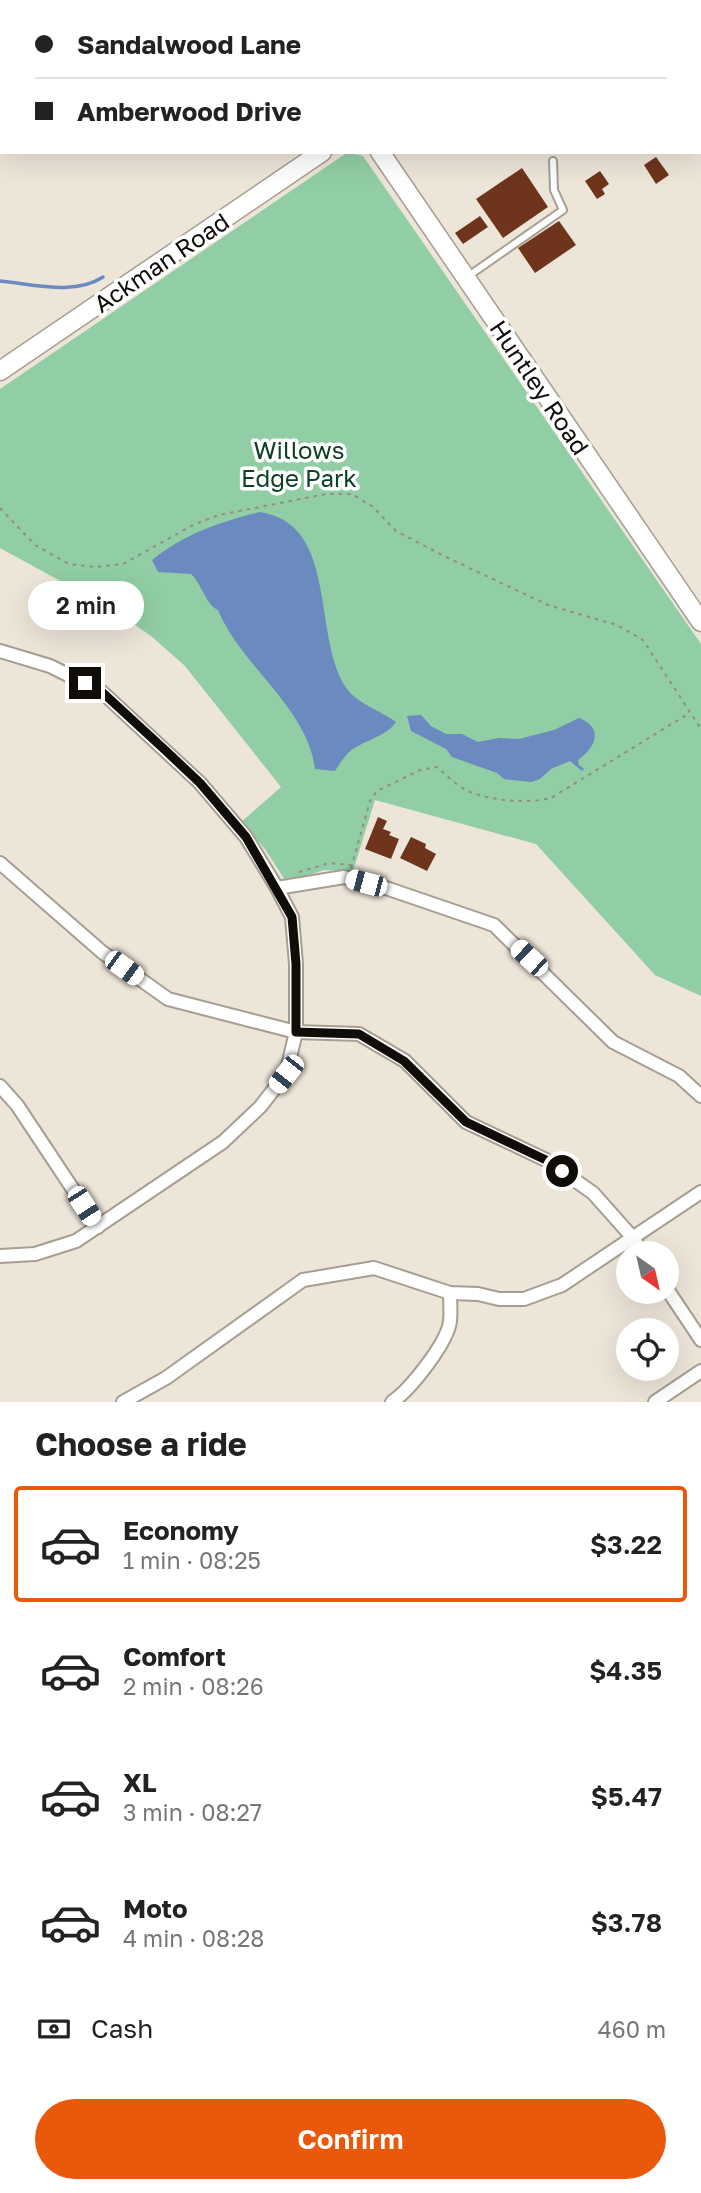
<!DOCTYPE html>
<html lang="en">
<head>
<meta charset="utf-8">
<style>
  body { margin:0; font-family:"Golos Text",sans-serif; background:#f2f2f2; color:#222; height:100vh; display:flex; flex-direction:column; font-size:26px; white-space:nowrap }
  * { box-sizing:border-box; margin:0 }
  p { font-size:23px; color:#767676 }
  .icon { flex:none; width:38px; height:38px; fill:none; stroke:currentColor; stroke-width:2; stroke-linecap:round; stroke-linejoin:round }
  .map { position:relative; height:1402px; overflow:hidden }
  .sheet { display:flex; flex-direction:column; background:#fff; flex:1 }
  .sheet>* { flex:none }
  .guide { position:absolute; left:0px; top:0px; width:702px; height:154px; box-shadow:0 7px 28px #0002; display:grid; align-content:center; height:154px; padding:0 35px; background:#fff }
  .needle { width:46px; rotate:146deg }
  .controls { position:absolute; left:616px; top:1241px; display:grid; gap:14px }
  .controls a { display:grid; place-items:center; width:63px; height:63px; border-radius:50%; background:#fff; box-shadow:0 7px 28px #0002; font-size:35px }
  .end { position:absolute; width:32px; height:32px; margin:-16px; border:9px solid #100d09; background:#fff; box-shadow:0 0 0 4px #fff }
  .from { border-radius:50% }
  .bubble { position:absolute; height:49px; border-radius:24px; background:#fff; box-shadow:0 7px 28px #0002; font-size:23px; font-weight:600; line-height:49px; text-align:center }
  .car { position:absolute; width:21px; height:42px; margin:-21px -10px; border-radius:9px; box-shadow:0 0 5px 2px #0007; background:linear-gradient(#fff 24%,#345 0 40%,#fff 0 76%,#345 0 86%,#fff 0) }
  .guide b { display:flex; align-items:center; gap:24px; height:66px; font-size:26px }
  .guide b+b { border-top:2px solid #e0e0e0 }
  .guide i { width:18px; height:18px; background:#222 }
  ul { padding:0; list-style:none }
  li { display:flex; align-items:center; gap:21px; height:116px; margin:0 14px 10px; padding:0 21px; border:4px solid transparent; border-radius:7px }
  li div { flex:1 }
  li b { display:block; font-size:26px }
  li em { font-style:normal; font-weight:600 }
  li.on { border-color:#ea580c }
  li>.icon { width:63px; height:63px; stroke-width:1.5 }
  h2 { padding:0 35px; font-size:32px; line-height:84px }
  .pay { display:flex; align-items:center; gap:18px; height:77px; padding:0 35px; font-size:26px }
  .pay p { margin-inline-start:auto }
  .button { display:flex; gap:14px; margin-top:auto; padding:14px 35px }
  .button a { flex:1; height:80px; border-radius:42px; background:#ea580c; color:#fff; font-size:28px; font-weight:600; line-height:80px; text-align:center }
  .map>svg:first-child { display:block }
  .green { fill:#91cea5 }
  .water { fill:#6b8ac0 }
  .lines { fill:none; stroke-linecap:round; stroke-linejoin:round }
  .stream { stroke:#6b8ac0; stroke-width:3.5 }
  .building { fill:#6e341c }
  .lane-casing { stroke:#a59e91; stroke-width:10 }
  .street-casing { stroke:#a59e91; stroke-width:16 }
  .secondary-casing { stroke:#a59e91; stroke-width:21 }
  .path { stroke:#938d84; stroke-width:2; stroke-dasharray:3.5 5; stroke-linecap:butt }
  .lane { stroke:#fff; stroke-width:6 }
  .street { stroke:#fff; stroke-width:12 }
  .secondary { stroke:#fff; stroke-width:18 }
  .route { stroke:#100d09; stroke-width:9 }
  .labels { text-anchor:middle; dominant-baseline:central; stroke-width:7; stroke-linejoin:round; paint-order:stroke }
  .street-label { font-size:24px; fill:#100d09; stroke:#fff }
  .park-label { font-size:24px; fill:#0e4024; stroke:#fff }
</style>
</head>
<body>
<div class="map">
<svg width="701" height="1402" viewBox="0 0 701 1402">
  <rect width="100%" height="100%" fill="#ede5d8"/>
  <polygon class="green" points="348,152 363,156 701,644 701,996 655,975 536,844 375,800 353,871 324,870 294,880 285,880 265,849 241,822 281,787 185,666 151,636 113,610 0,548 0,389"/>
  <g class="water">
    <path d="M260 512C340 524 311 638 347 689 357 703 381 711 396 722 385 738 362 740 348 753 343 758 339 765 335 771L315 769C308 708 241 666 218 610 205 604 202 584 191 574L158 572 152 560C184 534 220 522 260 512Z"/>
    <path d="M421 715 431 726 446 734H462L478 742 499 738 519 739 554 730 579 718C605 728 595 748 578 760L579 765 584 769 582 771 570 761 551 769 540 779 531 782 504 779 497 773 452 757 446 749 411 731 407 716Z"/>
  </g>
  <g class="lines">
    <path class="stream" d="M0 281C33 284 74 296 103 277"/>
  </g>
  <g class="building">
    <polygon points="656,157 669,175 656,184 644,165"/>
    <polygon points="522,168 548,207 503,238 476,199"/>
    <polygon points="600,171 609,184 602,189 605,194 597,199 585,181"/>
    <polygon points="480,216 488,227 463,244 455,233"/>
    <polygon points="559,221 576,245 535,273 518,248"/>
    <polygon points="378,817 387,821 383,829 391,832 389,835 399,839 391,859 365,849"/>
    <polygon points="411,837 426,844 425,848 436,854 427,871 400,858"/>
  </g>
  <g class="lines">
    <g class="lane-casing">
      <g id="lane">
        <polyline points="427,0 428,2"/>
        <polyline points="529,0 530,2"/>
        <polyline points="351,2 354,0"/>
        <polyline points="454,2 455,0"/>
        <polyline points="467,277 563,210 554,190 553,161"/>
      </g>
    </g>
    <g class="street-casing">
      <g id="street">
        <polyline points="0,651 50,666 102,692 200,783 246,837 277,888 292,917 296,964 296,1032 286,1074 260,1107 223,1142 76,1241 35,1254 0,1256"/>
        <polyline points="0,863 102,952 168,999 296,1032 359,1034 405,1061 466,1122 546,1160 593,1193 633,1238 643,1253"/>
        <polyline points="277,888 344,877 383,887 494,925 613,1042 679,1076 701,1096"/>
        <polyline points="0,1086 17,1105 98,1227"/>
        <polyline points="667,1289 701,1340"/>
        <polyline points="123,1402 166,1378 303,1280 374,1268 450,1293 478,1294 499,1299 524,1299 562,1285 701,1192"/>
        <path d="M392 1402C410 1390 448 1342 450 1321 451 1312 450 1302 450 1293"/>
        <polyline points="655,1402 701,1371"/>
      </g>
    </g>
    <g class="secondary-casing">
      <g id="secondary">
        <polyline points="542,2 545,0"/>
        <polyline points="380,152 701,622"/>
        <polyline points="0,371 322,152"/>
      </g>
    </g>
    <g class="path">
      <polyline points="0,508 35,545 69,564 95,567 123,564 195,524 219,515 326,494 352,494 373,507 396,531 446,557 548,605 617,625 643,640 701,729"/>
      <path d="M351 868 370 801 377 791 420 770 437 767C446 775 457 786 468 791 492 801 526 804 551 798L688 714"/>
      <polyline points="299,872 329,863 351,865"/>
    </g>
    <use href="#lane" class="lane"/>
    <use href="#street" class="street"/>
    <use href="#secondary" class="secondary"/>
  </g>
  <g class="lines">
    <polyline class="route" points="85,683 102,692 165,750 200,783 246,837 292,917 296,964 296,1032 359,1034 404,1061 466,1122 546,1160 562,1171"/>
  </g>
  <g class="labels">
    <g class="street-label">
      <text transform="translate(161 262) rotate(-34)">Ackman Road</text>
      <text transform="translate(540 387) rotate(56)">Huntley Road</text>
    </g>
    <g class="park-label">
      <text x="299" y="449">Willows<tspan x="299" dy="28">Edge Park</tspan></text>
    </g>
  </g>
</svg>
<div class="controls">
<a><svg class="needle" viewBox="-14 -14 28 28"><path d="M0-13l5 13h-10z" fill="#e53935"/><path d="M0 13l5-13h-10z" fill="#767676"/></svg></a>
<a><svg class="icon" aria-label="locate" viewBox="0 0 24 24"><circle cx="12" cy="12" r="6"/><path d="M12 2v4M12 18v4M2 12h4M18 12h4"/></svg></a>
</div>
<i class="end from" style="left:562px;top:1171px"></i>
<i class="end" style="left:85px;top:683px"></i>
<div class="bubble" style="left:28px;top:581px;width:116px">2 min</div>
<i class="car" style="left:366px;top:883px;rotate:285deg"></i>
<i class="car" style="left:529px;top:958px;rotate:313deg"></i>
<i class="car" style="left:124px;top:968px;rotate:126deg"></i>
<i class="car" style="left:286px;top:1074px;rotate:218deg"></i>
<i class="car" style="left:84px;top:1206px;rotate:147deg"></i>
<div class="guide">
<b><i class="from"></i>Sandalwood Lane</b>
<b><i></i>Amberwood Drive</b>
</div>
</div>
<section class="sheet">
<h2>Choose a ride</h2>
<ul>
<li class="on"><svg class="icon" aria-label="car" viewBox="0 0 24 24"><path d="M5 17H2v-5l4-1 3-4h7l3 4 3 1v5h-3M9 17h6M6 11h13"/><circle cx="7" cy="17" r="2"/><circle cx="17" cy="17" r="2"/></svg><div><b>Economy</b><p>1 min · 08:25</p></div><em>$3.22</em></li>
<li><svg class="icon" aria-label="car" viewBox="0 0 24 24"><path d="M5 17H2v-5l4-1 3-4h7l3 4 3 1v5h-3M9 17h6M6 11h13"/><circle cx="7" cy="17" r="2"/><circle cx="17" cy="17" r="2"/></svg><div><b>Comfort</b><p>2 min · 08:26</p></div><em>$4.35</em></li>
<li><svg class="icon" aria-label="car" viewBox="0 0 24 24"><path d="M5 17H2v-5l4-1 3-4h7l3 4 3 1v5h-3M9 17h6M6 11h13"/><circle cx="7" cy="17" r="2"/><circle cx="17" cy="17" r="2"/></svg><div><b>XL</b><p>3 min · 08:27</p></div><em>$5.47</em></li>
<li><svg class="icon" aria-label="car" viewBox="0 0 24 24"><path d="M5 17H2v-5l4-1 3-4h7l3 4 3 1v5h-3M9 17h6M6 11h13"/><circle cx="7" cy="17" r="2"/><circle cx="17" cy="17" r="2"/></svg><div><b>Moto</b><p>4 min · 08:28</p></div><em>$3.78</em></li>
</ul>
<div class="pay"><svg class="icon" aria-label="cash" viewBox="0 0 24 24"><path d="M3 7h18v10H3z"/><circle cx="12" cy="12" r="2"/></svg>Cash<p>460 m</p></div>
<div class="button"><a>Confirm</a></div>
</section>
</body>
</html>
